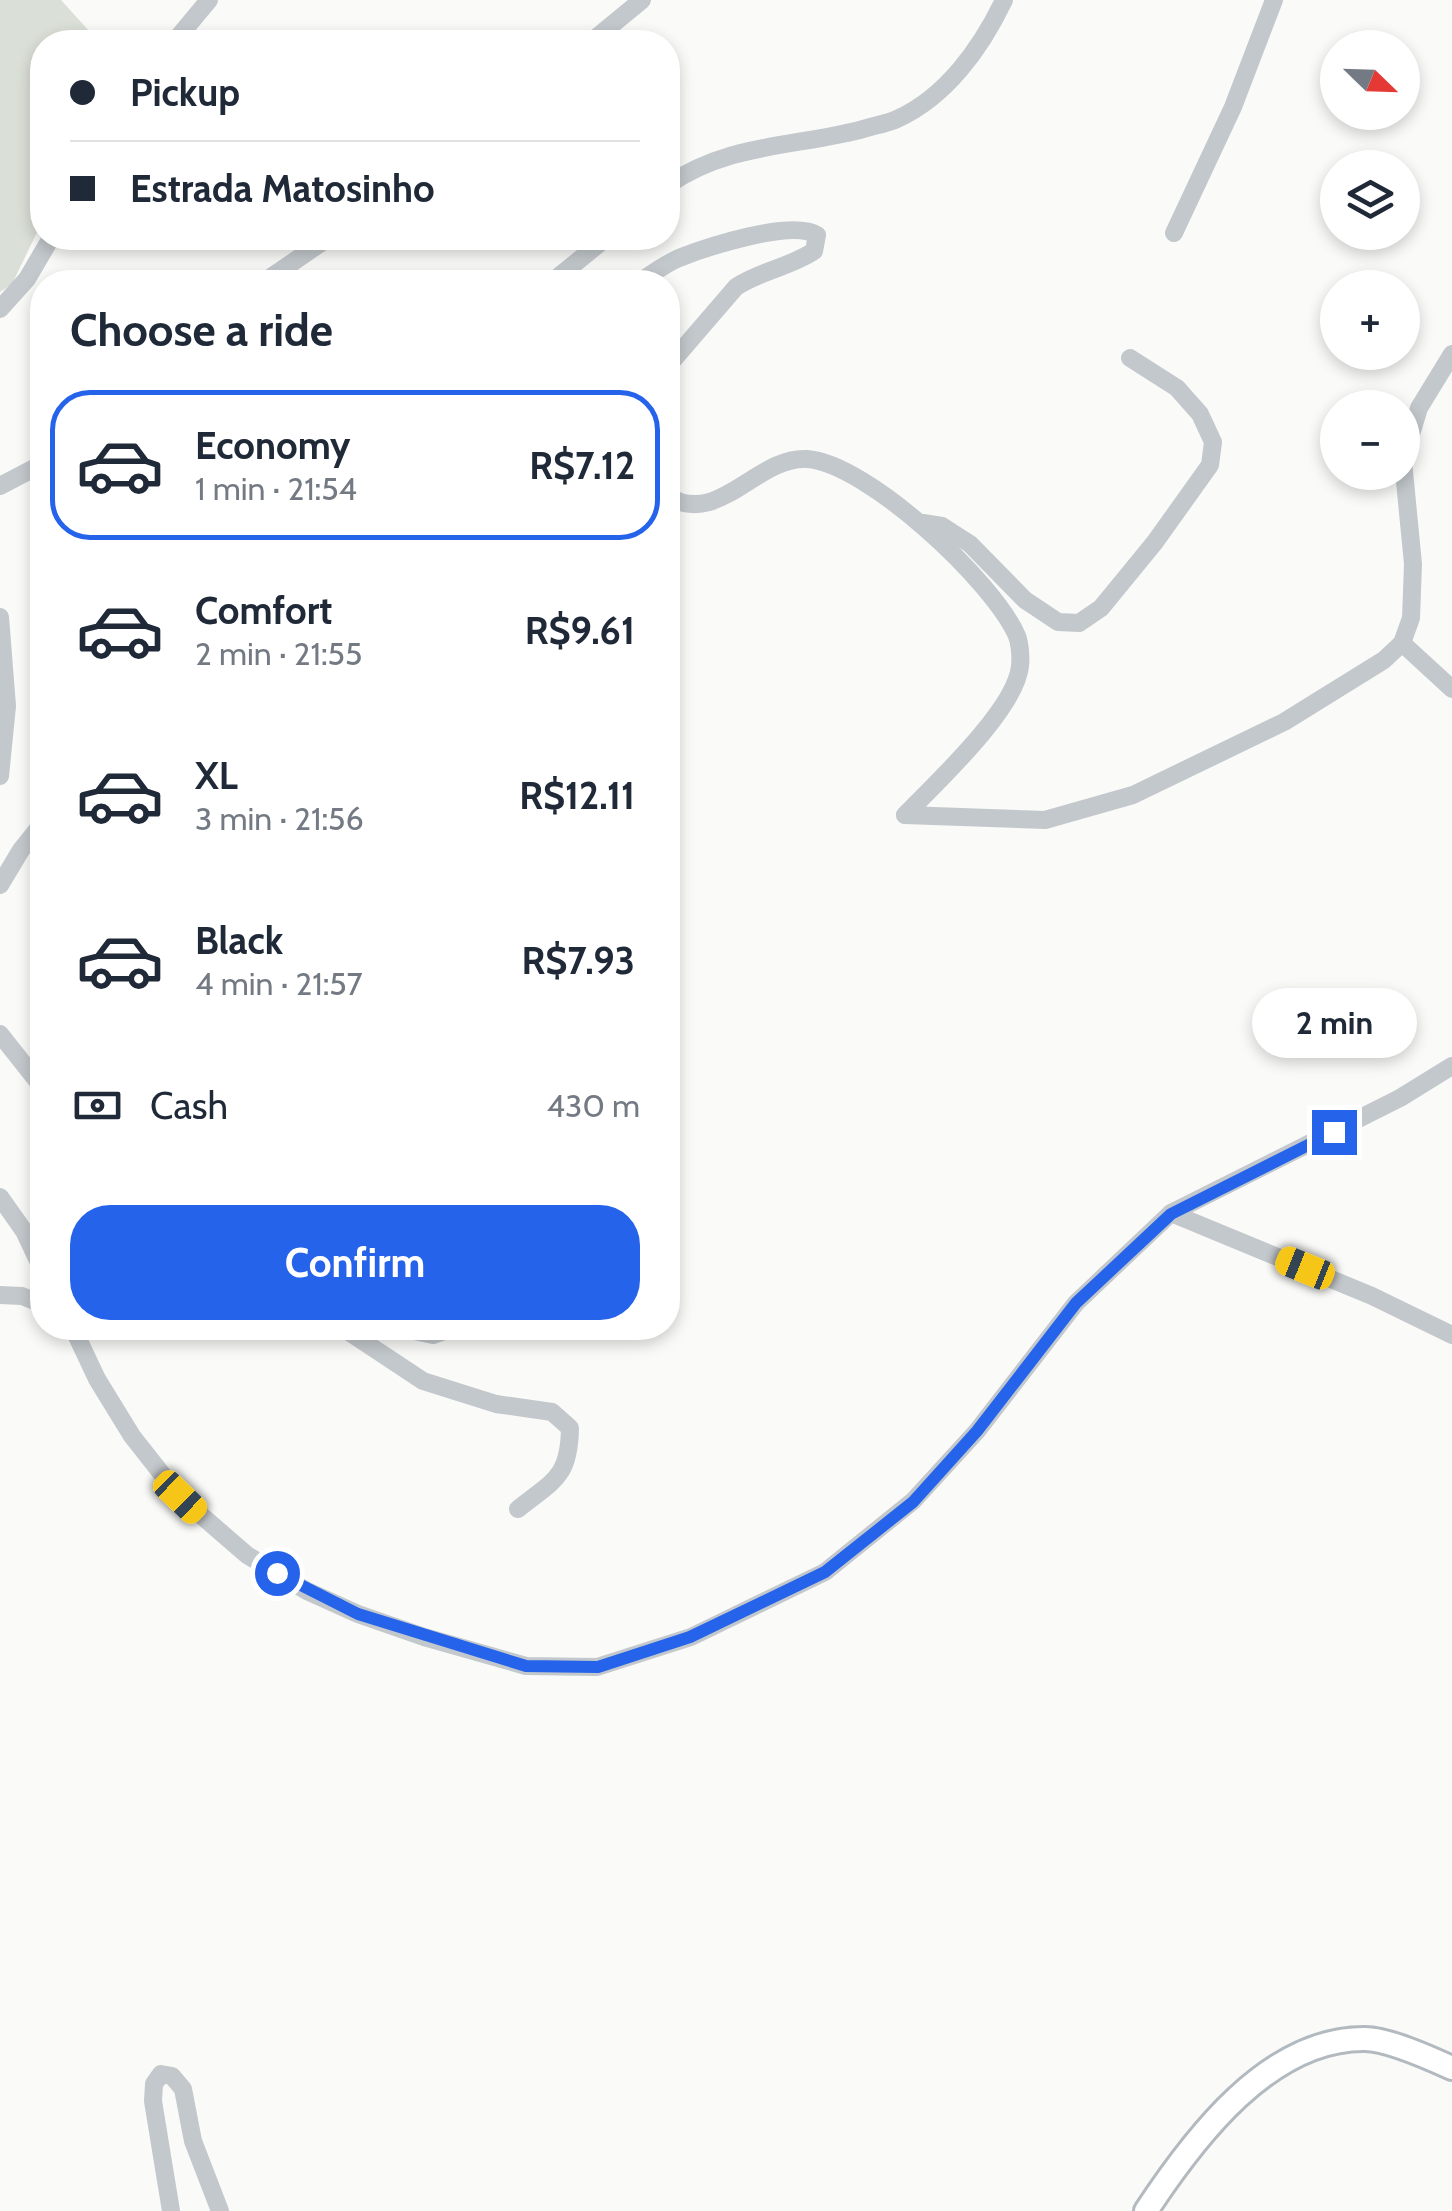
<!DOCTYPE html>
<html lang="en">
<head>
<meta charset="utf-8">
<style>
  body { margin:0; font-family:Cabin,sans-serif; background:#f2f2f3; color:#1f2937; height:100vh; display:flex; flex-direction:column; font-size:38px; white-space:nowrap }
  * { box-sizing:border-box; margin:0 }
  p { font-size:32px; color:#747a83 }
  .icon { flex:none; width:55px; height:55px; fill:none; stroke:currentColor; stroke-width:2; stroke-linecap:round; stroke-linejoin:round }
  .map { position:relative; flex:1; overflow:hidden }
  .sheet { position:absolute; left:30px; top:270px; width:650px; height:1070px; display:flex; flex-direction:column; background:#fff; border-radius:40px; box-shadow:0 5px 15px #0003 }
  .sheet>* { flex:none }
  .top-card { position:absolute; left:30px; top:30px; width:650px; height:220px; border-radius:40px; box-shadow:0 5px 15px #0003; display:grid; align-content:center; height:220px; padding:0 40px; background:#fff }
  .needle { width:65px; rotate:113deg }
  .fabs { position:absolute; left:1320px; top:30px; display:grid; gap:20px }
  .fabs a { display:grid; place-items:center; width:100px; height:100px; border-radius:50%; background:#fff; box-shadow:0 5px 15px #0003; font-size:50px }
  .end { position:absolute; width:45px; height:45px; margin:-22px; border:12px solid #2563eb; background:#fff; box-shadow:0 0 0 5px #fff }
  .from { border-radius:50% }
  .bubble { position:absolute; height:70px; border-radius:35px; background:#fff; box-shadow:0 5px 15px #0003; font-size:32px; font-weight:700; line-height:70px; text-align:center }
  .car { position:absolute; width:30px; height:60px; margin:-30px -15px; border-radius:12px; box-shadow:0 0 8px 2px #0007; background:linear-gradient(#f5c518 24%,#345 0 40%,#f5c518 0 76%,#345 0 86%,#f5c518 0) }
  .top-card b { display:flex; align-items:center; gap:35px; height:95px; font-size:38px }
  .top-card b+b { border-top:2px solid #e0e1e3 }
  .top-card i { width:25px; height:25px; background:#1f2937 }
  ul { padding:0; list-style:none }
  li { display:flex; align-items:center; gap:30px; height:150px; margin:0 20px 15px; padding:0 20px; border:5px solid transparent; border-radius:40px }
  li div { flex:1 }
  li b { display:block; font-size:38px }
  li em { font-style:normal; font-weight:700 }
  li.selected { border-color:#2563eb }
  li>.icon { width:90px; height:90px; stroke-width:1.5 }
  h2 { padding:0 40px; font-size:45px; line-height:120px }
  .pay { display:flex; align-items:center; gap:25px; height:110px; padding:0 40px; font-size:38px }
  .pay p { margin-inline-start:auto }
  .action { display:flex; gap:20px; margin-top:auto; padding:20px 40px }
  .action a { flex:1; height:115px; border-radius:40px; background:#2563eb; color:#fff; font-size:40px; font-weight:700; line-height:115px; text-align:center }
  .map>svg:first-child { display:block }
  .green { fill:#dadfd7 }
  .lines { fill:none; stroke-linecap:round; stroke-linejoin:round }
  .secondary-casing { stroke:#b3babf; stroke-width:28 }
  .street { stroke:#c3c8cc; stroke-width:18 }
  .secondary { stroke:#fff; stroke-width:22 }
  .route { stroke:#2563eb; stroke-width:12 }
</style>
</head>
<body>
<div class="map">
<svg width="1452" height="2211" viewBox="0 0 1452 2211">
  <rect width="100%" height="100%" fill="#fafaf8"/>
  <polygon class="green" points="0,0 61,0 99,42 42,42 42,222 12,284 0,292"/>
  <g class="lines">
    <g class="secondary-casing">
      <path id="secondary" d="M1146 2211C1194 2138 1269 2038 1365 2039 1388 2039 1430 2058 1452 2068"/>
    </g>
    <g class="street">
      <polyline points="174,42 209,0"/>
      <polyline points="591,42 642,0"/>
      <path d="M668 185C727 144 792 147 860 130 872 126 886 124 897 119 946 97 981 48 1004 0"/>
      <polyline points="1174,233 1233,107 1274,0"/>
      <polyline points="264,282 328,238"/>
      <polyline points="552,282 606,238"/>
      <path d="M639 282C652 274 665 264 679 258 707 247 792 219 817 235L814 251C790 267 760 271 736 287L668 366"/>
      <polyline points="0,309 27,279 51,238"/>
      <polyline points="0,486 42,464"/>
      <path d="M668 496C718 528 757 456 807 459 867 463 994 582 1017 636 1020 644 1021 658 1020 666 1016 709 936 783 905 815"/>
      <polyline points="923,523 942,526 970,544 1025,600 1058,622 1079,623 1101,608 1155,542 1210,465 1213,442 1200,414 1177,388 1130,358"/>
      <polyline points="0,617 7,706 0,776"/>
      <polyline points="1402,643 1452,689"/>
      <polyline points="905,815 1045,820 1133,795 1284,722 1384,660 1402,643 1411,618 1413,564 1403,461 1419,408 1452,354"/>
      <polyline points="0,885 21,850 42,824"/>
      <polyline points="0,1034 42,1087"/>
      <polyline points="0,1197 24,1231 42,1269"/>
      <polyline points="1171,1213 1400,1098 1452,1066"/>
      <polyline points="0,1295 22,1296 42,1304"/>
      <polyline points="73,1328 97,1379 132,1436 180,1497 247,1555 307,1591 358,1614 424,1637 526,1666 597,1667 691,1637 825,1572 913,1501 977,1431 1076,1303 1171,1213 1372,1296 1452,1335"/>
      <path d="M343 1328 423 1381 496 1404 552 1412 570 1428C569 1478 554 1480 518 1509"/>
      <polyline points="400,1328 433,1335 453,1328"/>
      <polyline points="171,2211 153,2101 154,2084 161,2074 172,2076 183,2089 193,2141 220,2211"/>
    </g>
    <use href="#secondary" class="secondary"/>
  </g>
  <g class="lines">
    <polyline class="route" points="277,1573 358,1614 526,1666 598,1667 690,1637 825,1572 913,1502 977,1431 1076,1303 1171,1214 1334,1132"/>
  </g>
</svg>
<div class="fabs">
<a><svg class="needle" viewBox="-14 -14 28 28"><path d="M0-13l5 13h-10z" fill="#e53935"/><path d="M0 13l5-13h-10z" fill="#747a83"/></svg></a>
<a><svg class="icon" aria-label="layers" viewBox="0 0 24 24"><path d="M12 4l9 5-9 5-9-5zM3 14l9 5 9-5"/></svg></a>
<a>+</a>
<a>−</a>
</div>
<i class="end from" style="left:277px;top:1573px"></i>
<i class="end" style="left:1334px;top:1132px"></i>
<div class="bubble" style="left:1252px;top:988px;width:165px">2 min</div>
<i class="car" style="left:1305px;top:1268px;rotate:292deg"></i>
<i class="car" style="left:180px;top:1497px;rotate:134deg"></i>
<div class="top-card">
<b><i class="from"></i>Pickup</b>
<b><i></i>Estrada Matosinho</b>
</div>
<section class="sheet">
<h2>Choose a ride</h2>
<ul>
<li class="selected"><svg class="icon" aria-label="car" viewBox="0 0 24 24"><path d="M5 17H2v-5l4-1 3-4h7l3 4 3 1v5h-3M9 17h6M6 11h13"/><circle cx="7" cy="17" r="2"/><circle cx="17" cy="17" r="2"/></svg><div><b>Economy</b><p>1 min · 21:54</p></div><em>R$7.12</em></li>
<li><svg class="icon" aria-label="car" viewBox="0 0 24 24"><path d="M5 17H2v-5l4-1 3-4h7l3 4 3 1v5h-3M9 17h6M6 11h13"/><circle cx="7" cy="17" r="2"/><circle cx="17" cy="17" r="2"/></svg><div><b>Comfort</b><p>2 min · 21:55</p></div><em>R$9.61</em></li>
<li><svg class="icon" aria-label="car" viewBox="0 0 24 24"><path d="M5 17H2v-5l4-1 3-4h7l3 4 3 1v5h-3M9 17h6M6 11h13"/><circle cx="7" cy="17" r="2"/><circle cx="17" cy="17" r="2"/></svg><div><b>XL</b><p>3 min · 21:56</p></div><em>R$12.11</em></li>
<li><svg class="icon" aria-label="car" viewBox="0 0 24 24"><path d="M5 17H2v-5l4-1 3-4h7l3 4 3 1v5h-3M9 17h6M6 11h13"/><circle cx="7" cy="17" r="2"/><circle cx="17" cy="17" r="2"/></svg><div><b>Black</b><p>4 min · 21:57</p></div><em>R$7.93</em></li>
</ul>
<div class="pay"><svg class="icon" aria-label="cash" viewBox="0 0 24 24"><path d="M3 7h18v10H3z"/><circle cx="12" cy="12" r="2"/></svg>Cash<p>430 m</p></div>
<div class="action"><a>Confirm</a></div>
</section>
</div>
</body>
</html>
